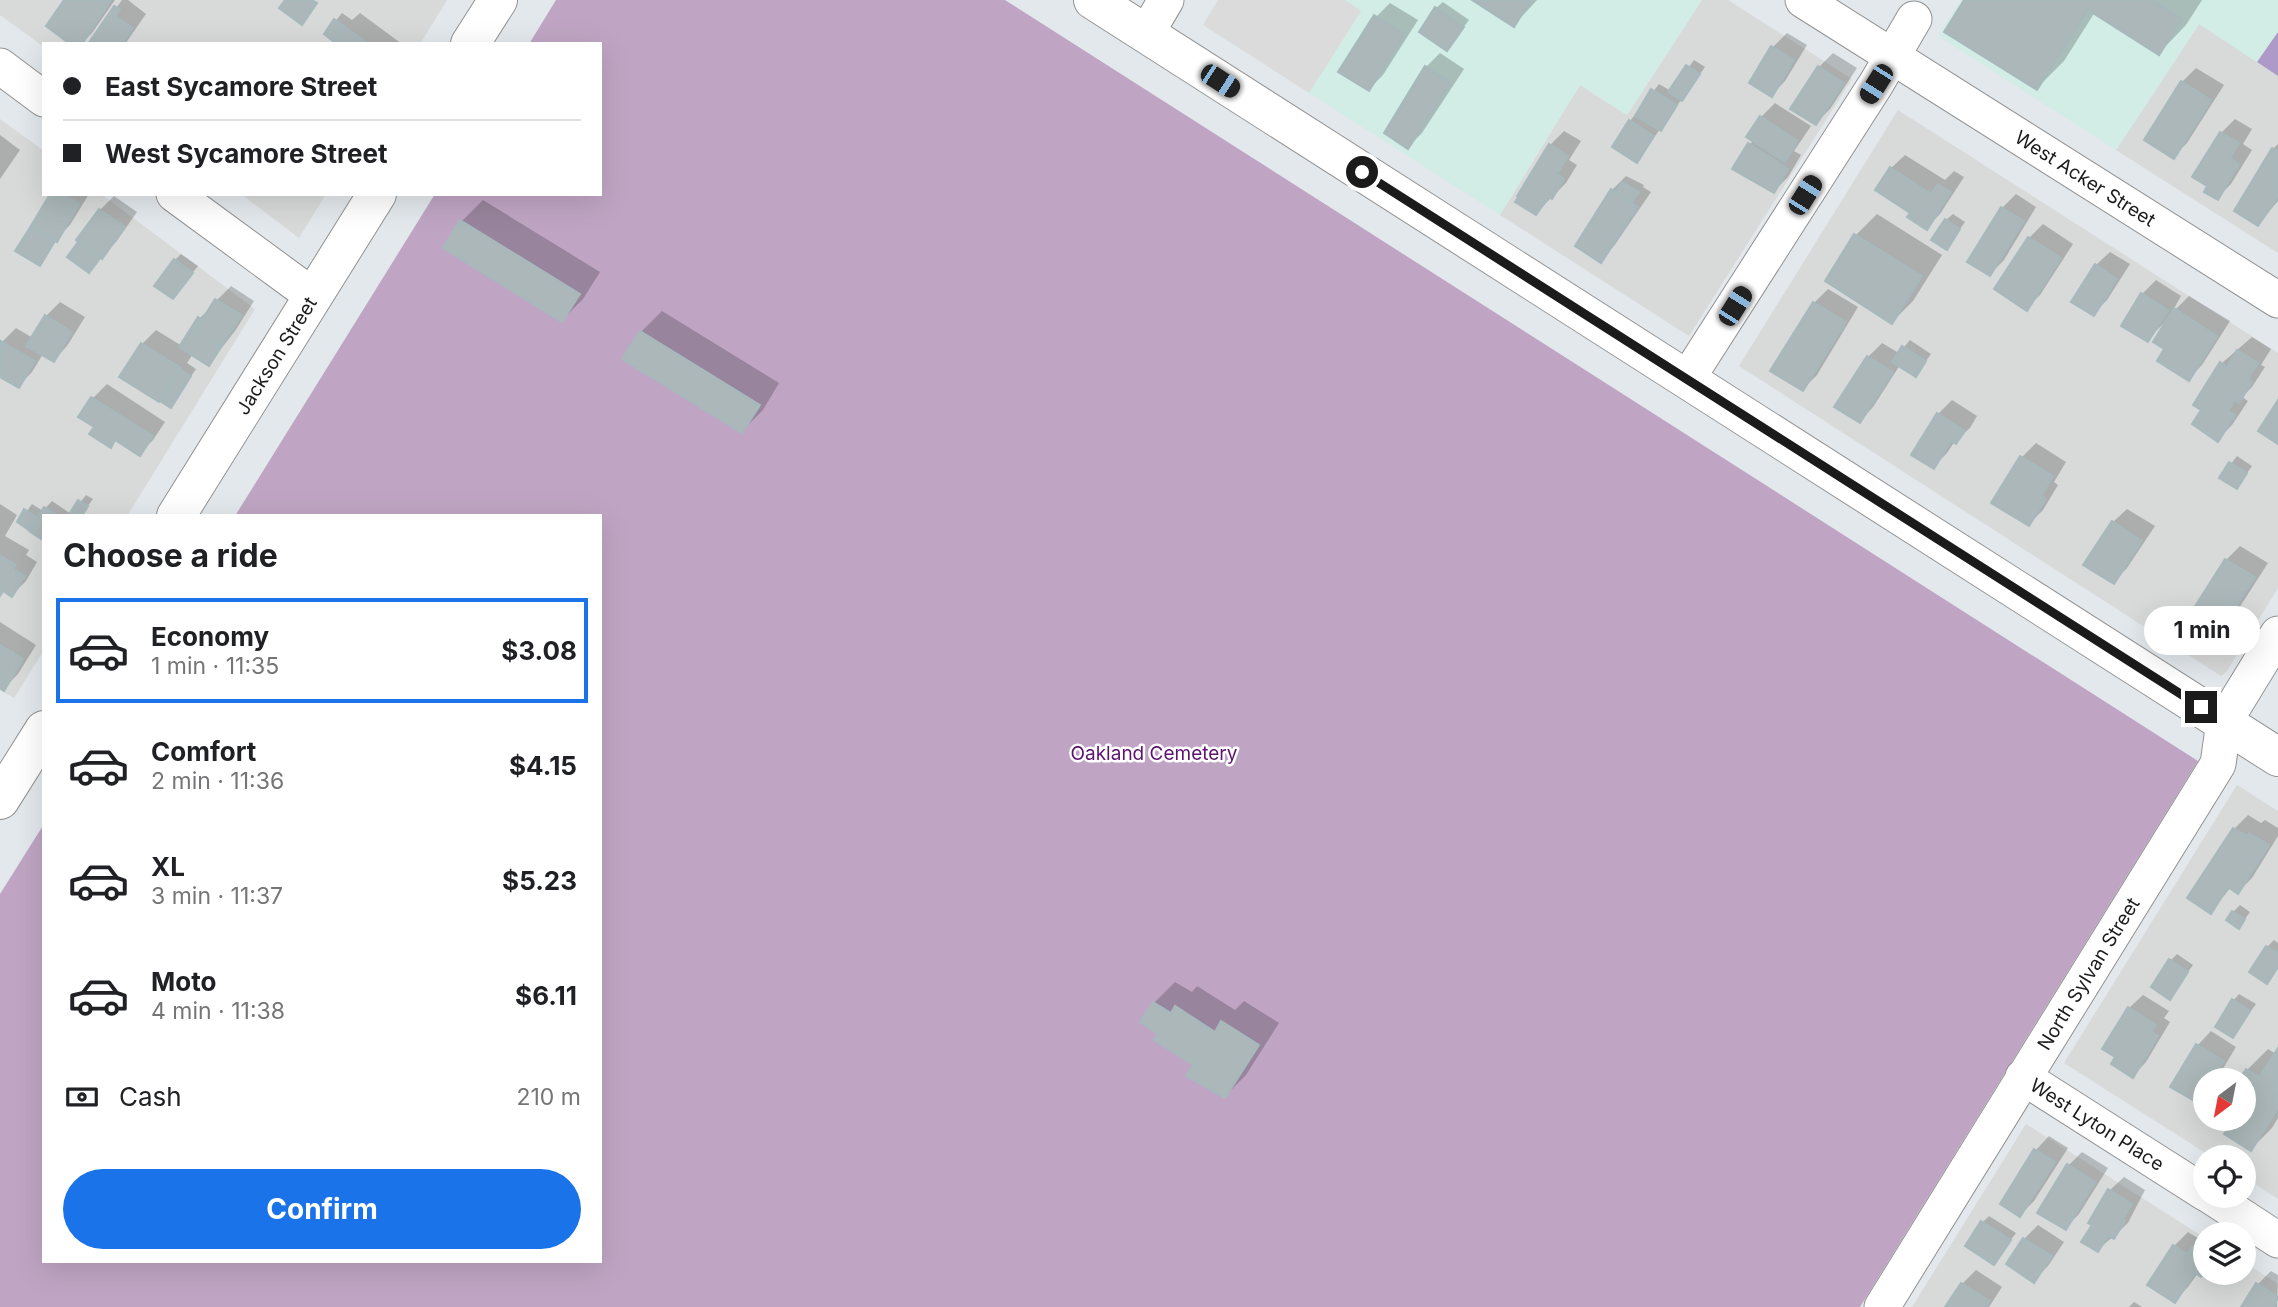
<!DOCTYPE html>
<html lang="en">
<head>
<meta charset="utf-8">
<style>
  body { margin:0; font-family:Inter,sans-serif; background:#f6f6f6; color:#202124; height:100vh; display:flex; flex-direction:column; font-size:26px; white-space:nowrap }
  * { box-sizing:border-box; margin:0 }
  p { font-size:23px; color:#757577 }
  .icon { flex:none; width:38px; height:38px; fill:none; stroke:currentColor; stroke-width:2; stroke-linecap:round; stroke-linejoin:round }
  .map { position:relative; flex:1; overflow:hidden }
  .panel { position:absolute; left:42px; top:514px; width:560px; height:749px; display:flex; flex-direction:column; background:#fff; border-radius:0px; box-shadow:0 7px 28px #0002 }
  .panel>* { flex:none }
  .hud { position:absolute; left:42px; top:42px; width:560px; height:154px; border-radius:0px; box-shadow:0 7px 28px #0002; display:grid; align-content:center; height:154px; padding:0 21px; background:#fff }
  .needle { width:46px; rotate:212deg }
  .controls { position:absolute; left:2193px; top:1068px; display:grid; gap:14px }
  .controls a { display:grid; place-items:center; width:63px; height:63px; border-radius:50%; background:#fff; box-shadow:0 7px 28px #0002; font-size:35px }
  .end { position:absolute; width:32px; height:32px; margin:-16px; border:9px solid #1b1b1b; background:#fff; box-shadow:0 0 0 4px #fff }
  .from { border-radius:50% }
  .bubble { position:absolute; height:49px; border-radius:24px; background:#fff; box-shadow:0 7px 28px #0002; font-size:23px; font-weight:700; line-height:49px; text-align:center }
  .car { position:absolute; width:21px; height:42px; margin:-21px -10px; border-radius:9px; box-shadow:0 0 5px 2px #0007; background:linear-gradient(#222 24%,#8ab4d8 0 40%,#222 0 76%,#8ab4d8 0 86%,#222 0) }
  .hud b { display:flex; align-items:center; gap:24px; height:66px; font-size:26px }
  .hud b+b { border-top:2px solid #e0e0e0 }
  .hud i { width:18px; height:18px; background:#202124 }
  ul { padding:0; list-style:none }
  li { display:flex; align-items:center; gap:21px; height:105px; margin:0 14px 10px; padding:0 7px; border:4px solid transparent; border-radius:0px }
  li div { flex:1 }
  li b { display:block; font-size:26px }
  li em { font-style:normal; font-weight:700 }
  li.active { border-color:#1a73e8 }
  li>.icon { width:63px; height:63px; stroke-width:1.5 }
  h2 { padding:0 21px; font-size:32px; line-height:84px }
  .pay { display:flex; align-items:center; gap:18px; height:77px; padding:0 21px; font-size:26px }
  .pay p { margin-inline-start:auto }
  .action { display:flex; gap:14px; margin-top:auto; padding:14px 21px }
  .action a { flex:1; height:80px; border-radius:42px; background:#1a73e8; color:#fff; font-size:28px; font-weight:700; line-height:80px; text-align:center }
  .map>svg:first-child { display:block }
  .residential { fill:#d8d9d9; fill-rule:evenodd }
  .commercial { fill:#d2ece6 }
  .forest { fill:#ad9ac8 }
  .cemetery { fill:#bfa5c3 }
  .parking { fill:#dbdbdb }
  .shadow { fill:#0003 }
  .building { fill:#abb7b8; stroke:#a6b9bc; stroke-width:2 }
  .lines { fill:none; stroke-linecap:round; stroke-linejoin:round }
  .minor-casing { stroke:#929292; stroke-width:37 }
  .tertiary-casing { stroke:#929292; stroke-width:40 }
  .minor { stroke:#fff; stroke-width:35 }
  .tertiary { stroke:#fff; stroke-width:38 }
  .route { stroke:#1b1b1b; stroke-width:9 }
  .labels { text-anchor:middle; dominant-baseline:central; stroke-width:5; stroke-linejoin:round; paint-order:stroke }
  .street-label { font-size:19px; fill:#1b1b1b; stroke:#fff }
  .park-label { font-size:19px; fill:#5c146f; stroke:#fff }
</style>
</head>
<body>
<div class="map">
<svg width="2278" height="1307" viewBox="0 0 2278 1307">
  <rect width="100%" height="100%" fill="#e2e8ec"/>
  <g class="residential">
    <polygon points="0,0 447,0 420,44 44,44 44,47 0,15"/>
    <polygon points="1702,0 1728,0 1852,79 1689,336 1500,215 1580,85 1627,115"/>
    <polygon points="2199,24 2278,76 2278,253 2116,150"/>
    <polygon points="1898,110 2278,353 2278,588 2227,671 2221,676 1739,366"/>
    <polygon points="0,119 44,151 44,194 101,194 255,309 127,516 44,516 44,650 14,698 0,690"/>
    <polygon points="241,194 326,194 299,238"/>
    <path d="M2237 785 2278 811V1199L2244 1177V1157H2212L2064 1063ZM2205 1080H2244V1118H2205Z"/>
    <polygon points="2026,1124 2205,1238 2205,1272 2244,1272 2244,1262 2278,1284 2278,1307 1912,1307"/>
  </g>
  <g class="commercial">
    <polygon points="1218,0 1702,0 1627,115 1580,85 1500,215 1203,25"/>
    <polygon points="1961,0 2278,0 2278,32 2257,62 2199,24 2116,150 1938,36"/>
  </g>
  <polygon class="forest" points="2278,32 2278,76 2257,62"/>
  <polygon class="cemetery" points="556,0 1005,0 2198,761 1860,1307 0,1307 0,894 44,824 44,1262 600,1262 600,516 235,516 435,194 600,194 600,44 529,44"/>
  <polygon class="parking" points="1218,0 1345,0 1361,11 1309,93 1203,25"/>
  <g class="shadow">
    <polygon points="67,0 115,0 92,33 81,44"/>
    <polygon points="122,0 128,0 146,14 125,44 90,44"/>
    <polygon points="1476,0 1537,0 1514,25"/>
    <polygon points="1966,0 2202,0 2186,25 2159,53 2095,12 2064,61 2037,88"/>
    <polygon points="1443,2 1469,20 1447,49 1436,8"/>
    <polygon points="1390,3 1418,20 1383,75 1369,89 1376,17"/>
    <polygon points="342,13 352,20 360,13 402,44 334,44 340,35 339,34 333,39 326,33"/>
    <polygon points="1787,33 1807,45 1785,81 1772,95 1751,82 1773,47"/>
    <polygon points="1440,53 1464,69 1422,133 1408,147 1426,67"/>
    <polygon points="1833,53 1857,68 1830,109 1816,123 1819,67"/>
    <polygon points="1694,60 1705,67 1637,161 1630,121 1659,84 1671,91"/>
    <polygon points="2196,68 2224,85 2187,143 2173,157 2146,139 2182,82"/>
    <polygon points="1775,103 1811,126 1794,151 1801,155 1788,177 1774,191 1749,145 1754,140 1761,117"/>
    <polygon points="2235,119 2252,129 2243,144 2252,150 2231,184 2217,198 2221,133"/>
    <polygon points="1564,131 1581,141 1569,160 1577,165 1566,183 1536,213 1519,195 1550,145"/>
    <polygon points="0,135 20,150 0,179"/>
    <polygon points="2278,144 2278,201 2258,224 2273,149"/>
    <polygon points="1905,155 1945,180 1954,171 1964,177 1940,214 1926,228 1912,212 1891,168"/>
    <polygon points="1626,176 1644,185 1643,187 1651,192 1614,246 1600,260 1612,190"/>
    <polygon points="52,194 89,194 70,225 57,238 40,264 18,250"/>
    <polygon points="2016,194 2036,207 2004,260 1990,274 2002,208"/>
    <polygon points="114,196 137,212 116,242 102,256 69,257 100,210"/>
    <polygon points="483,200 600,272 583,299 562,320 446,247 462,221"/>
    <polygon points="1877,214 1942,255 1913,301 1892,322 1856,235"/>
    <polygon points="1953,214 1965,222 1946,248 1946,220"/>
    <polygon points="2043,224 2073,244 2040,295 2026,308 2029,238"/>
    <polygon points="2110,252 2130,264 2107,300 2093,314 2096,265"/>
    <polygon points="181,254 198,266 173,297 175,260"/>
    <polygon points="2156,280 2181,296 2171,314 2189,296 2230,321 2202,365 2188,379 2167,348 2166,321 2147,340 2142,294"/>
    <polygon points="231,286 254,301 235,331 209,364 193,354 187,363 196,369 171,406 160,399 142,344 156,330 182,346 200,318 206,312 208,313 217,300"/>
    <polygon points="1828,289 1858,307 1817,375 1803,389 1814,303"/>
    <polygon points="60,302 85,317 67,346 54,360 43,354 32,372 18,386 0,375 0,346 2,342 16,328 33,338 46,316"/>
    <polygon points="662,311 779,383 763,410 742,431 641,332"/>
    <polygon points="2252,337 2271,349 2261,365 2265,367 2252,387 2242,397 2248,401 2232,425 2218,439 2203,409 2222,363"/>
    <polygon points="1910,340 1931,354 1916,375 1900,365 1873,407 1860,421 1837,407 1868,357 1882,343 1899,353"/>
    <polygon points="107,384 165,422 153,440 139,454 117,439 110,446 96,426 81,416 93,398"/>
    <polygon points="1952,400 1977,416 1970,428 1955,441 1947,453 1933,467 1938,414"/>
    <polygon points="2036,443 2066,462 2054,482 2058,485 2043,510 2029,524 2022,457"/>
    <polygon points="2237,456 2252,466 2237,487 2221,477"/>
    <polygon points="86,495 93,499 80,516 44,516 44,538 19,522 32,504 43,511 52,501 71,514"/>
    <polygon points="0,504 17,515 5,536 29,550 26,555 37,562 26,581 12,595 4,590 0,593"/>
    <polygon points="2127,509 2155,526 2127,568 2114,582 2113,522"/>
    <polygon points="2240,546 2268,563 2232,619 2218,633 2226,560"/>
    <polygon points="0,622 36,645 18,674 4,688 0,686"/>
    <polygon points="2248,815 2261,823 2265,820 2278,828 2278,836 2252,878 2238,892 2231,887 2211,912 2234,829"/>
    <polygon points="2240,905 2250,912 2239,927 2233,912"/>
    <polygon points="2274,940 2278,943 2278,968 2267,982 2267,947"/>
    <polygon points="2177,954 2193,965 2170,997 2171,960"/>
    <polygon points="1175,982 1192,992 1197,986 1235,1010 1244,1001 1279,1023 1246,1075 1225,1096 1196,1064 1160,1034 1142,1022 1154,1003"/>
    <polygon points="2239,994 2256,1004 2233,1036 2233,1001"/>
    <polygon points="2143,995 2169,1011 2164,1018 2170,1022 2146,1062 2133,1076 2117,1057 2129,1008"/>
    <polygon points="2211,1031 2236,1047 2216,1080 2205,1080 2205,1094 2198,1101 2198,1045"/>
    <polygon points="2268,1049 2276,1054 2278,1051 2278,1118 2272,1128 2251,1149 2232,1124 2244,1118 2244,1080 2247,1070"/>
    <polygon points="2049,1136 2068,1148 2034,1201 2020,1215 2036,1150"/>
    <polygon points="2082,1152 2108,1168 2079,1214 2065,1228 2068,1166"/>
    <polygon points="2124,1177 2145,1190 2128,1223 2098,1250 2094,1225 2110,1190"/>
    <polygon points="1989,1216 2016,1233 1994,1263 1983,1222"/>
    <polygon points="2038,1225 2064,1242 2048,1266 2034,1280 2009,1263 2024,1239"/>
    <polygon points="2188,1232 2201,1240 2205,1236 2205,1271 2198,1273 2188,1287 2174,1301 2174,1246"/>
    <polygon points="1976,1270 2002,1287 1989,1307 1947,1307 1962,1284"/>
    <polygon points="2271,1271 2278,1275 2277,1307 2243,1307 2257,1285"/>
    <polygon points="2134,1302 2142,1307 2129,1307"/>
  </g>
  <g class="building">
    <polygon points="64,0 111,0 82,44 70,44 46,26"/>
    <polygon points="285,0 312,0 317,3 302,25 279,8"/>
    <polygon points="1472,0 1531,0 1514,27"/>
    <polygon points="1964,0 2152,0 2182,19 2159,55 2088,10 2037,90 1944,32"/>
    <polygon points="114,6 120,9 115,16 133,28 122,44 88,44"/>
    <polygon points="1435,7 1464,27 1447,51 1419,32"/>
    <polygon points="1374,15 1405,34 1369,91 1338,72"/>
    <polygon points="334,19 344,26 333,41 324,34"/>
    <polygon points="344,26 369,44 332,44"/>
    <polygon points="1771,46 1794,60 1772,97 1749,83"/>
    <polygon points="1686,65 1700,74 1682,101 1668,92"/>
    <polygon points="1425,66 1451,83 1408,149 1384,133"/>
    <polygon points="1818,66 1844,83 1816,125 1790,109"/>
    <polygon points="2181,81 2211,100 2174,159 2144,140"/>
    <polygon points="1651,89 1677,105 1661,131 1635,116"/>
    <polygon points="1760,116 1798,141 1785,162 1746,137"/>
    <polygon points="1629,120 1654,136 1637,163 1612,147"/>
    <polygon points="2220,132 2239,143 2230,158 2239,164 2218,200 2204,192 2207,186 2192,177"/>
    <polygon points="1748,143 1788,169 1774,193 1732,169"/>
    <polygon points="1549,144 1568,156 1557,174 1564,179 1552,199 1549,197 1536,215 1515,202 1518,197 1517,196"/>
    <polygon points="2272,148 2278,151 2278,197 2258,226 2234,211"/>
    <polygon points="1890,167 1931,194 1938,184 1951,192 1927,230 1907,217 1910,213 1875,190"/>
    <polygon points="1622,182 1639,192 1632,202 1616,192"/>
    <polygon points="1611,189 1638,207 1601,263 1575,246"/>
    <polygon points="50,194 63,194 79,204 57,242 31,226"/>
    <polygon points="2001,207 2024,221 1990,276 1967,262"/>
    <polygon points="99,209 125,227 102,259 76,240"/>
    <polygon points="1945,219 1960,229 1947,250 1931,240"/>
    <polygon points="460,220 580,294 562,322 443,248"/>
    <polygon points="31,226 55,241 40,266 15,251"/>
    <polygon points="1854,234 1922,276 1892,324 1825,281"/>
    <polygon points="2028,237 2061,258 2027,311 1994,289"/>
    <polygon points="78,242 101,257 89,273 67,257"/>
    <polygon points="174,259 193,273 173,299 154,286"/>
    <polygon points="2095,264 2117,279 2094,316 2071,302"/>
    <polygon points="2141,293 2168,310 2148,342 2121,326"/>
    <polygon points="215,299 242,315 221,347 195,331"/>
    <polygon points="1813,302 1846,322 1803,391 1770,371"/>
    <polygon points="2174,308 2217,336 2189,381 2157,361 2164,349 2153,342"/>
    <polygon points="45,315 72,332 54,362 26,346"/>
    <polygon points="198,317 202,320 195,331 221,347 209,366 179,347"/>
    <polygon points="640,331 760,405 742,433 622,359"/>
    <polygon points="1,341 35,361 19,388 0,377"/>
    <polygon points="141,343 181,368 159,402 119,377"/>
    <polygon points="1902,346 1926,361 1916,377 1892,362"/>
    <polygon points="2237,350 2258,363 2248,379 2252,382 2239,403 2235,400 2228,411 2235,415 2218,442 2192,424 2201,410 2193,405 2220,362 2227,367"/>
    <polygon points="1867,356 1893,372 1860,423 1834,407"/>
    <polygon points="180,369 191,376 171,408 160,401"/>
    <polygon points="91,397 153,436 140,456 115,440 111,448 89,434 94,427 78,417"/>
    <polygon points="2278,400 2278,444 2258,431"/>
    <polygon points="1937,413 1965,431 1956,444 1951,441 1934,469 1911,455"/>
    <polygon points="2020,456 2053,476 2041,496 2046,499 2029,526 1991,503"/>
    <polygon points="2229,462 2247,473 2237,489 2219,478"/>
    <polygon points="78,500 88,506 82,516 75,516 70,513"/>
    <polygon points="44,507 59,516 44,516 44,541 29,531"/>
    <polygon points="24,509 37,517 29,530 17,522"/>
    <polygon points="2112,521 2142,541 2114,584 2083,565"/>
    <polygon points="0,555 16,565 13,569 25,576 12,597 3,591 0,596"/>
    <polygon points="2225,559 2255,577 2218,635 2191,618 2197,609 2194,608"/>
    <polygon points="0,645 23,659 4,691 0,688"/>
    <polygon points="2233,828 2247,836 2249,833 2269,845 2238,894 2228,887 2211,914 2187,898"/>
    <polygon points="2232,911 2245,919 2239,929 2226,920"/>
    <polygon points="2266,946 2278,953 2278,967 2267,984 2249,972"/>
    <polygon points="2169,959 2188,972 2170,1000 2151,987"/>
    <polygon points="2232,999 2250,1011 2233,1038 2215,1027"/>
    <polygon points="1153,1002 1171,1013 1175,1006 1215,1032 1221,1021 1259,1045 1225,1098 1186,1076 1193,1065 1154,1040 1158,1034 1140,1022"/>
    <polygon points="2128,1007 2156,1025 2152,1032 2158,1036 2133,1078 2111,1064 2115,1057 2102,1049"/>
    <polygon points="2196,1044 2224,1061 2212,1080 2205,1080 2205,1092 2198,1103 2170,1087"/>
    <polygon points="2278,1048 2278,1108 2251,1151 2224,1134 2230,1125 2220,1118 2244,1118 2244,1080 2239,1080 2246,1069 2259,1077"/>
    <polygon points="2034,1149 2055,1162 2020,1217 2000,1204"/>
    <polygon points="2067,1164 2095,1182 2066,1230 2037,1213"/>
    <polygon points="2108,1189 2132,1204 2123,1219 2125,1221 2114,1239 2108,1236 2098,1252 2081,1242 2092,1225 2088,1223"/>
    <polygon points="1981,1221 2011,1240 1994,1265 1965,1246"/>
    <polygon points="2023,1238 2052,1256 2034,1283 2006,1264"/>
    <polygon points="2173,1245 2187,1254 2192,1247 2205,1256 2205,1272 2201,1277 2195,1273 2175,1303 2147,1285"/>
    <polygon points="1961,1283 1990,1301 1986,1307 1945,1307"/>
    <polygon points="2256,1283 2278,1297 2274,1307 2241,1307"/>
  </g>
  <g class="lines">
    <g class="minor-casing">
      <g id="minor">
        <path id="s1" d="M1803 0 2278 300"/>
        <polyline points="1146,34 1166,0"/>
        <polyline points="0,66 44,99"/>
        <polyline points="174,194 313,296"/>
        <polyline points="1687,379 1876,84 1914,19"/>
        <path id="s2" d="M2023 1077 2205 1193"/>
        <polyline points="2209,1195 2278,1240"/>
        <path id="s3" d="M1882 1307 2218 764 2224 722 2278 634"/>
      </g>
    </g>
    <g class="tertiary-casing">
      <g id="tertiary">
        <polyline points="1093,0 2278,757"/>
        <polyline points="470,44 498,0"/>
        <path id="s4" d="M176 516 377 194"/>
        <polyline points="0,800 44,730"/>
      </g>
    </g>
    <use href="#minor" class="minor"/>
    <use href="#tertiary" class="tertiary"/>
  </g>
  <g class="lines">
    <polyline class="route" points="1362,172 2201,707"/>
  </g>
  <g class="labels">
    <g class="street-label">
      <text stroke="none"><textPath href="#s1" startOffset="334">West Acker Street</textPath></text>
      <text stroke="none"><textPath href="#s4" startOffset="189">Jackson Street</textPath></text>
      <text stroke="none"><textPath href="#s3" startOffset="392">North Sylvan Street</textPath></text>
      <text stroke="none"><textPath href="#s2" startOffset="88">West Lyton Place</textPath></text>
    </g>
    <g class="park-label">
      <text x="1154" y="753">Oakland Cemetery</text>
    </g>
  </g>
</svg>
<div class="controls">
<a><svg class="needle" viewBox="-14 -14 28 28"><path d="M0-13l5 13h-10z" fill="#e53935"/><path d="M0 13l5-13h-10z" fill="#757577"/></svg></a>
<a><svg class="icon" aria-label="locate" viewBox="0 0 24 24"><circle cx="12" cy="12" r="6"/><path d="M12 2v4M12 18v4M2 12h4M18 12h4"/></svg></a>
<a><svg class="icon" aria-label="layers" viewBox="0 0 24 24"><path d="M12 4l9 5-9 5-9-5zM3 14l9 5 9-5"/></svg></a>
</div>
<i class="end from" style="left:1362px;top:172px"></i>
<i class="end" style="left:2201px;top:707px"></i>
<div class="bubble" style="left:2144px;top:606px;width:116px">1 min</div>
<i class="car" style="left:1220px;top:81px;rotate:123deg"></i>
<i class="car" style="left:1876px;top:84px;rotate:212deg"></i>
<i class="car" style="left:1805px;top:195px;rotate:32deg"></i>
<i class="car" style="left:1735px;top:306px;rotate:32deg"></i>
<div class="hud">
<b><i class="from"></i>East Sycamore Street</b>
<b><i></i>West Sycamore Street</b>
</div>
<section class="panel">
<h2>Choose a ride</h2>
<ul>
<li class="active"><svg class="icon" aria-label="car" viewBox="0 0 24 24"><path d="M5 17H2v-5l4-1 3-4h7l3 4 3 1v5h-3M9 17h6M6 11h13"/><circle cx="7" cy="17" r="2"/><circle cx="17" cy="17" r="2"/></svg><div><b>Economy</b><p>1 min · 11:35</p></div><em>$3.08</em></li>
<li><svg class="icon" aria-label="car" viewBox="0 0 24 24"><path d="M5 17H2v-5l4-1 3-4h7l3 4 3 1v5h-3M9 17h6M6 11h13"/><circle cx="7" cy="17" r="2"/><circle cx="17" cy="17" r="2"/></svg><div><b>Comfort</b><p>2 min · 11:36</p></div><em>$4.15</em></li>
<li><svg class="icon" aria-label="car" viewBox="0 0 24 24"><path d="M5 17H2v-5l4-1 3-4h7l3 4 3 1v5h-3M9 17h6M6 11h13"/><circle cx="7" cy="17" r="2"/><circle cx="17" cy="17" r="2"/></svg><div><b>XL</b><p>3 min · 11:37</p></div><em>$5.23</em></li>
<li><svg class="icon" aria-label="car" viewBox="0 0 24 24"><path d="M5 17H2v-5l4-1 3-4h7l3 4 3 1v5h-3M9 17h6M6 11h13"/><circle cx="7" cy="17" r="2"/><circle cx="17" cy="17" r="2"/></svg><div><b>Moto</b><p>4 min · 11:38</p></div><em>$6.11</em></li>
</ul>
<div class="pay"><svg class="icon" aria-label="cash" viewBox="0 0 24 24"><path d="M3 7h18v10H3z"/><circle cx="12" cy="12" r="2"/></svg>Cash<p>210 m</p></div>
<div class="action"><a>Confirm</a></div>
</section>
</div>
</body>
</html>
